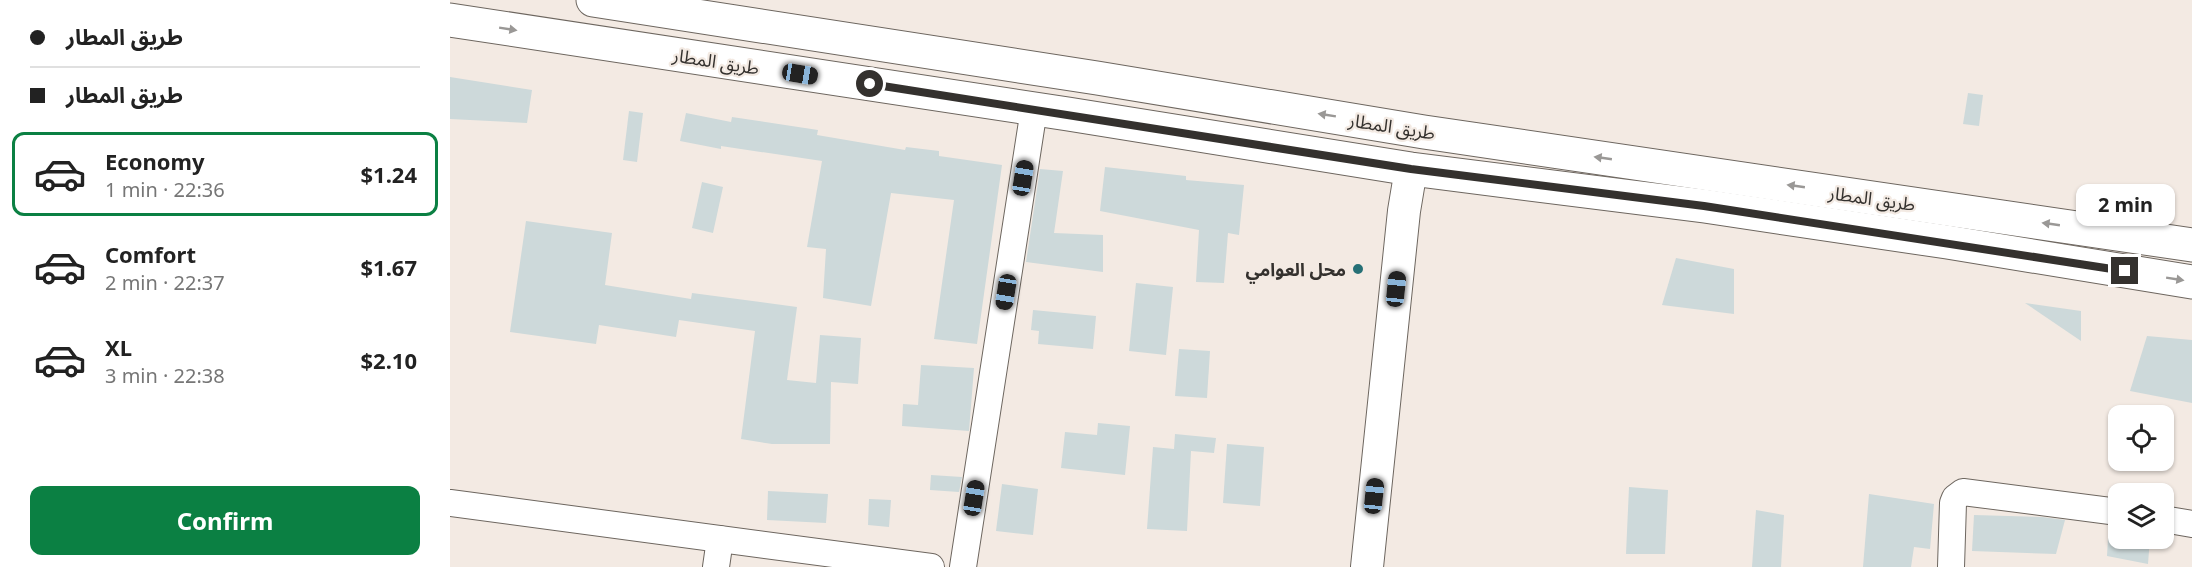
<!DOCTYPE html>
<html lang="en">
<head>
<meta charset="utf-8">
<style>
  body { margin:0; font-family:"Noto Sans","Noto Sans Arabic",sans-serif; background:#f6f6f6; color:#222; height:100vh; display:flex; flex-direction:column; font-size:22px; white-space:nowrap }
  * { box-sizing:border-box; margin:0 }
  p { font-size:20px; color:#767676 }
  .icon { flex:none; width:33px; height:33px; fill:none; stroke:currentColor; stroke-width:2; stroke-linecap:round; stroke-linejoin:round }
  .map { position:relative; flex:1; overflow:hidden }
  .drawer { display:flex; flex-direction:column; background:#fff; width:450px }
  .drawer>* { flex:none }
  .banner { display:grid; align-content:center; height:132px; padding:0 30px; background:#fff }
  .buttons { position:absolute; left:1658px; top:405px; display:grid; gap:12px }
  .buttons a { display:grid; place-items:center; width:66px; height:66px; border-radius:12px; background:#fff; box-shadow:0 2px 4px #0004; font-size:30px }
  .end { position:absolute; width:27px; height:27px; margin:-14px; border:8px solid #34312e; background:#fff; box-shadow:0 0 0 3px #fff }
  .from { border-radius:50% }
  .bubble { position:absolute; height:42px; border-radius:12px; background:#fff; box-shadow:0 2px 4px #0004; font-size:20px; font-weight:700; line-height:42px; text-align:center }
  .car { position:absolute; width:18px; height:36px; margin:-18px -9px; border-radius:8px; box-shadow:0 0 4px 2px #0007; background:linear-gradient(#222 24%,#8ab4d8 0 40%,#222 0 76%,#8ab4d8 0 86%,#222 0) }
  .banner b { display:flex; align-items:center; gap:21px; height:57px; font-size:22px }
  .banner b+b { border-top:2px solid #e0e0e0 }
  .banner i { width:15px; height:15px; background:#222 }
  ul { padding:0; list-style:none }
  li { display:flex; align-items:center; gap:18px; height:84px; margin:0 12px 9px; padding:0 18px; border:3px solid transparent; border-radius:12px }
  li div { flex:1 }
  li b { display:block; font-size:22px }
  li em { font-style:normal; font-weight:700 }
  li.on { border-color:#0b8043 }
  li>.icon { width:54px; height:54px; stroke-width:1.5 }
  .action { display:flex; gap:12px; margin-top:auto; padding:12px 30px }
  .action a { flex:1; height:69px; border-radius:12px; background:#0b8043; color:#fff; font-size:24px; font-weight:700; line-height:69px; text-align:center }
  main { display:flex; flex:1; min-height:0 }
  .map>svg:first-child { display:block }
  .building { fill:#cdd9da }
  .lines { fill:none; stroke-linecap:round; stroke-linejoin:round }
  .minor-casing { stroke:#6d665f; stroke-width:28 }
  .major-casing { stroke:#6d665f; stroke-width:34 }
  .highway-casing { stroke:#6d665f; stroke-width:35 }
  .minor { stroke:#fff; stroke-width:26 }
  .major { stroke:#fff; stroke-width:32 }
  .highway { stroke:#fff; stroke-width:33 }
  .oneway { fill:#9a9896 }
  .route { stroke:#34312e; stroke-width:8 }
  .poi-dot { fill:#267076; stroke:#f3eae3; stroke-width:2 }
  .labels { text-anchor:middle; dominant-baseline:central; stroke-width:4.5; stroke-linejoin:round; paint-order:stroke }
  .street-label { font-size:18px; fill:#34312e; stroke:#f3eae3 }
  .poi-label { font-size:18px; font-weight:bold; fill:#34312e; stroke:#f3eae3; text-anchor:end }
</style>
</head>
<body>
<main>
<section class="drawer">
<div class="banner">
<b><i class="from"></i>طريق المطار</b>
<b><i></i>طريق المطار</b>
</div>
<ul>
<li class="on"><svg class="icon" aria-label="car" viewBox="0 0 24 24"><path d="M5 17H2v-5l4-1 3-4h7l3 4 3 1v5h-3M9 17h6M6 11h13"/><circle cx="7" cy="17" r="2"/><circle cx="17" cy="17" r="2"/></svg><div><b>Economy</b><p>1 min · 22:36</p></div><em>$1.24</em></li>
<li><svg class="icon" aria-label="car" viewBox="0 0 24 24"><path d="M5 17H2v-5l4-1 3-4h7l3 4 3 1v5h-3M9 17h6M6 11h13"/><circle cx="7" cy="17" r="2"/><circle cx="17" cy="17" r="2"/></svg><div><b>Comfort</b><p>2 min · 22:37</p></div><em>$1.67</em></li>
<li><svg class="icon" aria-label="car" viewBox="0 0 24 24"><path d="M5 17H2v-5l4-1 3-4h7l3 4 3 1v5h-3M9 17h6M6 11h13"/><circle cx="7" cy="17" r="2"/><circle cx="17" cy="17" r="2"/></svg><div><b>XL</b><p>3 min · 22:38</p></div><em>$2.10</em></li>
</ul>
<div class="action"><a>Confirm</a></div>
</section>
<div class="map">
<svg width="1742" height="567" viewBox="0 0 1742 567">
  <rect width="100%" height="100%" fill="#f3eae3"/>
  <g class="building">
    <polygon points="0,77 82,90 77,123 0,119"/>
    <polygon points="1518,93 1533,95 1529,126 1513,124"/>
    <polygon points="179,111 193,113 187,162 173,160"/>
    <polygon points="236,113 281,122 282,117 368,130 367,135 455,150 456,147 489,151 489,156 552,165 527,344 484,339 504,200 441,193 421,306 373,298 376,249 357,247 372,161 271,146 271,149 230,141"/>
    <polygon points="655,167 736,176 736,180 794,185 789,235 778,233 774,283 746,282 749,230 650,211"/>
    <polygon points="590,169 613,171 604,233 653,235 653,272 576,262"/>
    <polygon points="252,182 273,187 263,233 242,228"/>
    <polygon points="76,221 162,233 155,285 241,299 242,293 347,307 337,380 366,383 370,335 411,338 408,384 381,382 380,444 322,444 291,439 305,331 229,320 226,337 149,325 146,344 60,332"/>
    <polygon points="1226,258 1284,269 1284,314 1212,305"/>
    <polygon points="686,283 723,287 716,355 679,351"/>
    <polygon points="1575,303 1631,311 1631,341"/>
    <polygon points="583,310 646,316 643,349 588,344 589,331 581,330"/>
    <polygon points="1697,336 1742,340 1742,403 1680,391"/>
    <polygon points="729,349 760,351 757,398 725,396"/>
    <polygon points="471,365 524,368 519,431 452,426 453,404 468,405"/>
    <polygon points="648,423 680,426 675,475 611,468 615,432 647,435"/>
    <polygon points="725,434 766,438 764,453 741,451 737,531 697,529 703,447 724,449"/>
    <polygon points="777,444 814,447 810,506 773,503"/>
    <polygon points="481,475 512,477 509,492 480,490"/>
    <polygon points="552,484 588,489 583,535 546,531"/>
    <polygon points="1179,487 1218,490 1215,554 1176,554"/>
    <polygon points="318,491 378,494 376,523 317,520"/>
    <polygon points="1419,494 1484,504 1480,549 1464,547 1461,567 1413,567"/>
    <polygon points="419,499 441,500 439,527 418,525"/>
    <polygon points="1306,510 1334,515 1331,567 1302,567"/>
    <polygon points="1524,515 1592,517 1615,520 1606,554 1522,551"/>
    <polygon points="1658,538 1700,538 1698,564 1657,556"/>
  </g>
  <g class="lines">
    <g class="minor-casing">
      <g id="minor">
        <polyline points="0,503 481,567"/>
        <polyline points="1713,519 1742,524"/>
        <polyline points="266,567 270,539"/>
        <polyline points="513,567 584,109"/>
        <polyline points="1501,567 1503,503 1505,498 1513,492 1668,512"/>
      </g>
    </g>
    <g class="major-casing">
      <polyline id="major" points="917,567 954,211 961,169"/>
    </g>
    <g class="highway-casing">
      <g id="highway">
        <polyline points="143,0 647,78 974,132 1742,245"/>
        <polyline points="0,20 618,114 961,169 1254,206 1497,242 1742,282"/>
      </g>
    </g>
    <use href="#minor" class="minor"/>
    <use href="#major" class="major"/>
    <use href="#highway" class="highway"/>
  </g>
  <defs><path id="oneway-solid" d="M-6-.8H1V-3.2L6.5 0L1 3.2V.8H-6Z" transform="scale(1.5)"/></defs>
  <g class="oneway">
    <use href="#oneway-solid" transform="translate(58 29) rotate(9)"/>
    <use href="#oneway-solid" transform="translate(877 115) rotate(-171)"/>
    <use href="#oneway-solid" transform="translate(1153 158) rotate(-172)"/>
    <use href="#oneway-solid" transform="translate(1346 186) rotate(-172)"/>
    <use href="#oneway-solid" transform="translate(1601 224) rotate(-172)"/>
    <use href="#oneway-solid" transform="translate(1725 279) rotate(9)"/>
  </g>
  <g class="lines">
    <polyline class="route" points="420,84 961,169 1254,206 1675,271"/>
  </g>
  <circle class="poi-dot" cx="908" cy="269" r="6"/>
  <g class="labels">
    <g class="street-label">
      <text transform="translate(266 61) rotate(9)">طريق المطار</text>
      <text transform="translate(942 126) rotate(9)">طريق المطار</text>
      <text transform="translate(1422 198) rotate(8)">طريق المطار</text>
    </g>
    <g class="poi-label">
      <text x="896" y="269">محل العوامي</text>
    </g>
  </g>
</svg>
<div class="buttons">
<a><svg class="icon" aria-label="locate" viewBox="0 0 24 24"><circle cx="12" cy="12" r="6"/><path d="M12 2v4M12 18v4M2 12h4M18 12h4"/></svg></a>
<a><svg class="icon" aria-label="layers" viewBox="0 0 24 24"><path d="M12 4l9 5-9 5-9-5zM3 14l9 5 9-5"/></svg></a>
</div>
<i class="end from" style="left:420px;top:84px"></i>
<i class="end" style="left:1675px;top:271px"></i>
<div class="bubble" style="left:1626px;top:184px;width:99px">2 min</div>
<i class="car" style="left:350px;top:74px;rotate:99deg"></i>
<i class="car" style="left:573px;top:178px;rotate:9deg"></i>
<i class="car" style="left:946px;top:289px;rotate:6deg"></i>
<i class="car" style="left:556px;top:292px;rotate:189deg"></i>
<i class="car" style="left:924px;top:496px;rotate:6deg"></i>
<i class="car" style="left:524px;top:498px;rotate:9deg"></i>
</div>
</main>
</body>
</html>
